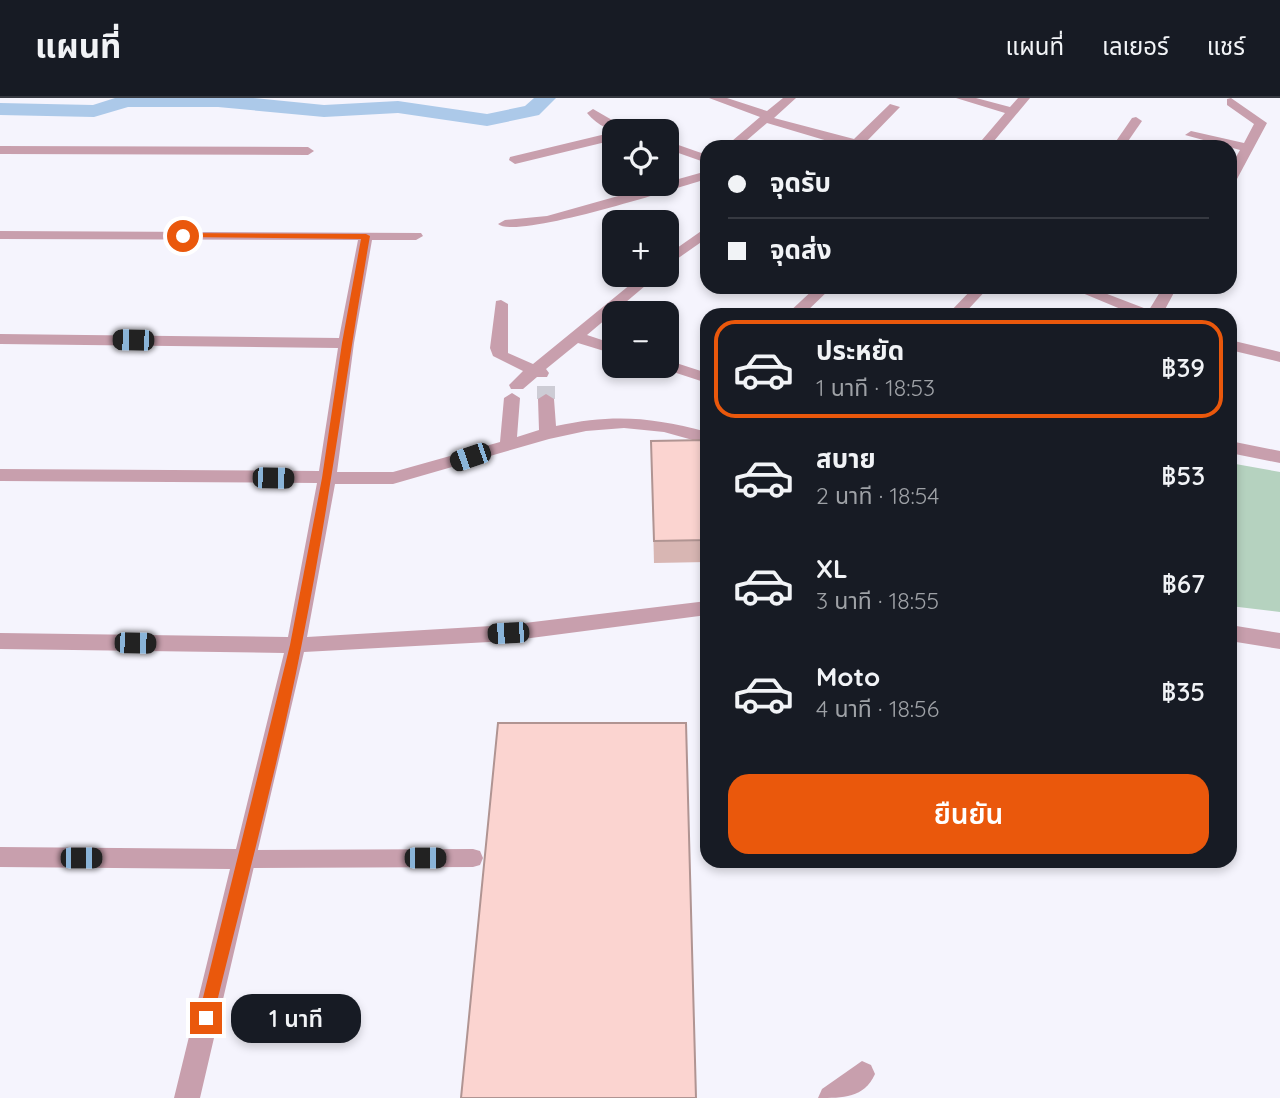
<!DOCTYPE html>
<html lang="th">
<head>
<meta charset="utf-8">
<style>
  body { margin:0; font-family:Quicksand,"Noto Sans Thai",sans-serif; background:#20242c; color:#f1f3f6; height:100vh; display:flex; flex-direction:column; font-size:26px; white-space:nowrap }
  * { box-sizing:border-box; margin:0 }
  p { font-size:23px; color:#9ea1a6 }
  .icon { flex:none; width:38px; height:38px; fill:none; stroke:currentColor; stroke-width:2; stroke-linecap:round; stroke-linejoin:round }
  .map { position:relative; flex:1; overflow:hidden }
  .drawer { position:absolute; left:700px; top:210px; width:537px; height:560px; display:flex; flex-direction:column; background:#171b24; border-radius:21px; box-shadow:0 4px 10px #0003 }
  .drawer>* { flex:none }
  .top-card { position:absolute; left:700px; top:42px; width:537px; height:154px; border-radius:21px; box-shadow:0 4px 10px #0003; display:grid; align-content:center; height:154px; padding:0 28px; background:#171b24 }
  .fabs { position:absolute; left:602px; top:21px; display:grid; gap:14px }
  .fabs a { display:grid; place-items:center; width:77px; height:77px; border-radius:14px; background:#171b24; box-shadow:0 4px 10px #0003; font-size:35px }
  .end { position:absolute; width:32px; height:32px; margin:-16px; border:9px solid #ea580c; background:#fff; box-shadow:0 0 0 4px #fff }
  .from { border-radius:50% }
  .bubble { position:absolute; height:49px; border-radius:21px; background:#171b24; box-shadow:0 4px 10px #0003; font-size:23px; font-weight:600; line-height:49px; text-align:center }
  .car { position:absolute; width:21px; height:42px; margin:-21px -10px; border-radius:9px; box-shadow:0 0 5px 2px #0007; background:linear-gradient(#222 24%,#8ab4d8 0 40%,#222 0 76%,#8ab4d8 0 86%,#222 0) }
  .top-card b { display:flex; align-items:center; gap:24px; height:66px; font-size:26px }
  .top-card b+b { border-top:2px solid #363941 }
  .top-card i { width:18px; height:18px; background:#f1f3f6 }
  ul { padding:12px 0 0; list-style:none }
  li { display:flex; align-items:center; gap:21px; height:98px; margin:0 14px 10px; padding:0 14px; border:4px solid transparent; border-radius:21px }
  li div { flex:1 }
  li b { display:block; font-size:26px }
  li em { font-style:normal; font-weight:600 }
  li.active { border-color:#ea580c }
  li>.icon { width:63px; height:63px; stroke-width:1.5 }
  .cta { display:flex; gap:14px; margin-top:auto; padding:14px 28px }
  .cta a { flex:1; height:80px; border-radius:21px; background:#ea580c; color:#fff; font-size:28px; font-weight:600; line-height:80px; text-align:center }
  header { display:flex; align-items:center; gap:42px; box-sizing:border-box; height:98px; padding:0 35px; background:#171b24; border-bottom:2px solid #363941 }
  header strong { font-size:33px }
  nav { display:flex; gap:38px; margin-inline-start:auto; font-size:24px }
  .map>svg:first-child { display:block }
  .green { fill:#b5d2bf }
  .lines { fill:none; stroke-linecap:round; stroke-linejoin:round }
  .canal { fill:#acc9e9; fill-rule:evenodd }
  .minor-tunnel { stroke:#cdccd5; stroke-width:18; stroke-dasharray:18 9; stroke-linecap:butt }
  .service { fill:#c89fad; fill-rule:evenodd }
  .minor { fill:#c89fad; fill-rule:evenodd }
  .wall { fill:#d8b6b3 }
  .building { fill:#fbd4d0; stroke:#b09492; stroke-width:2 }
  .route { fill:#ea580c }
</style>
</head>
<body>
<header>
<strong>แผนที่</strong>
<nav><a>แผนที่</a><a>เลเยอร์</a><a>แชร์</a></nav>
</header>
<div class="map">
<svg width="1280" height="1000" viewBox="0 0 1280 1000">
  <rect width="100%" height="100%" fill="#f5f4fd"/>
  <polygon class="green" points="1230,365 1280,374 1280,514 1230,508"/>
  <g class="lines">
    <polygon class="canal" points="115,0 253,0 324,7 398,3 487,16 525,8 534,0 556,0 539,17 487,28 398,15 324,19 218,9 128,9 94,19 0,17 0,5 93,7"/>
    <polyline class="minor-tunnel" points="546,288 546,301"/>
    <polygon class="service" points="473,751 480,753 483,760 480,767 473,769 243,770 236,768 233,761 236,754 243,752"/>
    <g class="minor">
      <polygon points="709,0 727,0 767,13 783,0 796,0 774,20 854,41 890,6 900,9 866,44 874,49 848,49 767,25 739,49 725,49 760,19"/>
      <polygon points="956,0 976,0 1010,9 1018,0 1030,0 989,49 976,49 1005,15"/>
      <polygon points="1231,0 1267,25 1237,81 1230,85 1230,69 1240,52 1185,37 1191,33 1244,45 1254,26 1227,7 1227,1"/>
      <path d="M593 11 631 33C612 34 600 30 587 15Z"/>
      <polygon points="1136,19 1142,23 1124,49 1112,49 1132,20"/>
      <polygon points="614,34 614,42 515,66 509,62 510,59"/>
      <polygon points="667,43 707,57 707,65 667,51"/>
      <polygon points="0,48 308,49 314,53 308,57 0,56"/>
      <path d="M707 73V81C676 90 517 142 498 126L505 122 547 118Z"/>
      <polygon points="707,129 707,140 667,168 667,157"/>
      <path d="M0 133 421 135 423 138 416 142H372L354 245 337 374H393L500 344 504 300 512 295 520 300 517 339 539 332 538 301 546 296 554 301 556 328C614 316 650 319 707 334V346L664 334 624 330 586 333 549 341 393 386H335L307 539 508 527 707 503V517L508 543 304 554 200 1000H174L230 771 0 769V749L236 751 284 555 0 551V535L288 539 317 385 0 383V371L319 373 338 250 0 246V236L339 240 358 142 0 141Z"/>
      <polygon points="642,177 658,177 587,237 614,246 614,256 578,245 546,271 549,275 547,279 537,279 523,291 511,291 509,287 523,273 493,258 490,250 496,203 501,202 508,206 508,255 533,266"/>
      <polygon points="816,189 832,189 803,217 786,217"/>
      <polygon points="974,189 989,189 963,217 947,217"/>
      <polygon points="1068,189 1089,189 1149,212 1163,189 1177,189 1162,217 1135,217"/>
      <polygon points="1230,242 1280,254 1280,264 1230,252"/>
      <polygon points="667,262 707,275 707,285 661,270 660,268 667,268"/>
      <polygon points="1230,343 1280,353 1280,365 1230,355"/>
      <polygon points="1230,527 1280,535 1280,551 1230,543"/>
      <path d="M862 963 871 967 875 976C864 1000 843 1000 818 1000L822 991Z"/>
    </g>
  </g>
  <polygon class="wall" points="707,342 707,464 654,465 651,343"/>
  <g class="building">
    <polygon points="707,342 707,442 654,443 651,343"/>
    <polygon points="498,625 686,625 696,1000 461,1000"/>
  </g>
  <path class="route" d="M183 135 366 136 370 138C346 274 329 410 302 545 278 670 243 796 213 920L211 926 206 928 201 926 198 920 290 547 322 380 342 245 361 141 180 139Z"/>
</svg>
<div class="fabs">
<a><svg class="icon" aria-label="locate" viewBox="0 0 24 24"><circle cx="12" cy="12" r="6"/><path d="M12 2v4M12 18v4M2 12h4M18 12h4"/></svg></a>
<a>+</a>
<a>−</a>
</div>
<i class="end from" style="left:183px;top:138px"></i>
<i class="end" style="left:206px;top:920px"></i>
<div class="bubble" style="left:231px;top:896px;width:130px">1 นาที</div>
<i class="car" style="left:133px;top:242px;rotate:271deg"></i>
<i class="car" style="left:470px;top:359px;rotate:251deg"></i>
<i class="car" style="left:273px;top:380px;rotate:91deg"></i>
<i class="car" style="left:508px;top:535px;rotate:267deg"></i>
<i class="car" style="left:135px;top:545px;rotate:91deg"></i>
<i class="car" style="left:81px;top:760px;rotate:90deg"></i>
<i class="car" style="left:425px;top:760px;rotate:90deg"></i>
<div class="top-card">
<b><i class="from"></i>จุดรับ</b>
<b><i></i>จุดส่ง</b>
</div>
<section class="drawer">
<ul>
<li class="active"><svg class="icon" aria-label="car" viewBox="0 0 24 24"><path d="M5 17H2v-5l4-1 3-4h7l3 4 3 1v5h-3M9 17h6M6 11h13"/><circle cx="7" cy="17" r="2"/><circle cx="17" cy="17" r="2"/></svg><div><b>ประหยัด</b><p>1 นาที · 18:53</p></div><em>฿39</em></li>
<li><svg class="icon" aria-label="car" viewBox="0 0 24 24"><path d="M5 17H2v-5l4-1 3-4h7l3 4 3 1v5h-3M9 17h6M6 11h13"/><circle cx="7" cy="17" r="2"/><circle cx="17" cy="17" r="2"/></svg><div><b>สบาย</b><p>2 นาที · 18:54</p></div><em>฿53</em></li>
<li><svg class="icon" aria-label="car" viewBox="0 0 24 24"><path d="M5 17H2v-5l4-1 3-4h7l3 4 3 1v5h-3M9 17h6M6 11h13"/><circle cx="7" cy="17" r="2"/><circle cx="17" cy="17" r="2"/></svg><div><b>XL</b><p>3 นาที · 18:55</p></div><em>฿67</em></li>
<li><svg class="icon" aria-label="car" viewBox="0 0 24 24"><path d="M5 17H2v-5l4-1 3-4h7l3 4 3 1v5h-3M9 17h6M6 11h13"/><circle cx="7" cy="17" r="2"/><circle cx="17" cy="17" r="2"/></svg><div><b>Moto</b><p>4 นาที · 18:56</p></div><em>฿35</em></li>
</ul>
<div class="cta"><a>ยืนยัน</a></div>
</section>
</div>
</body>
</html>
